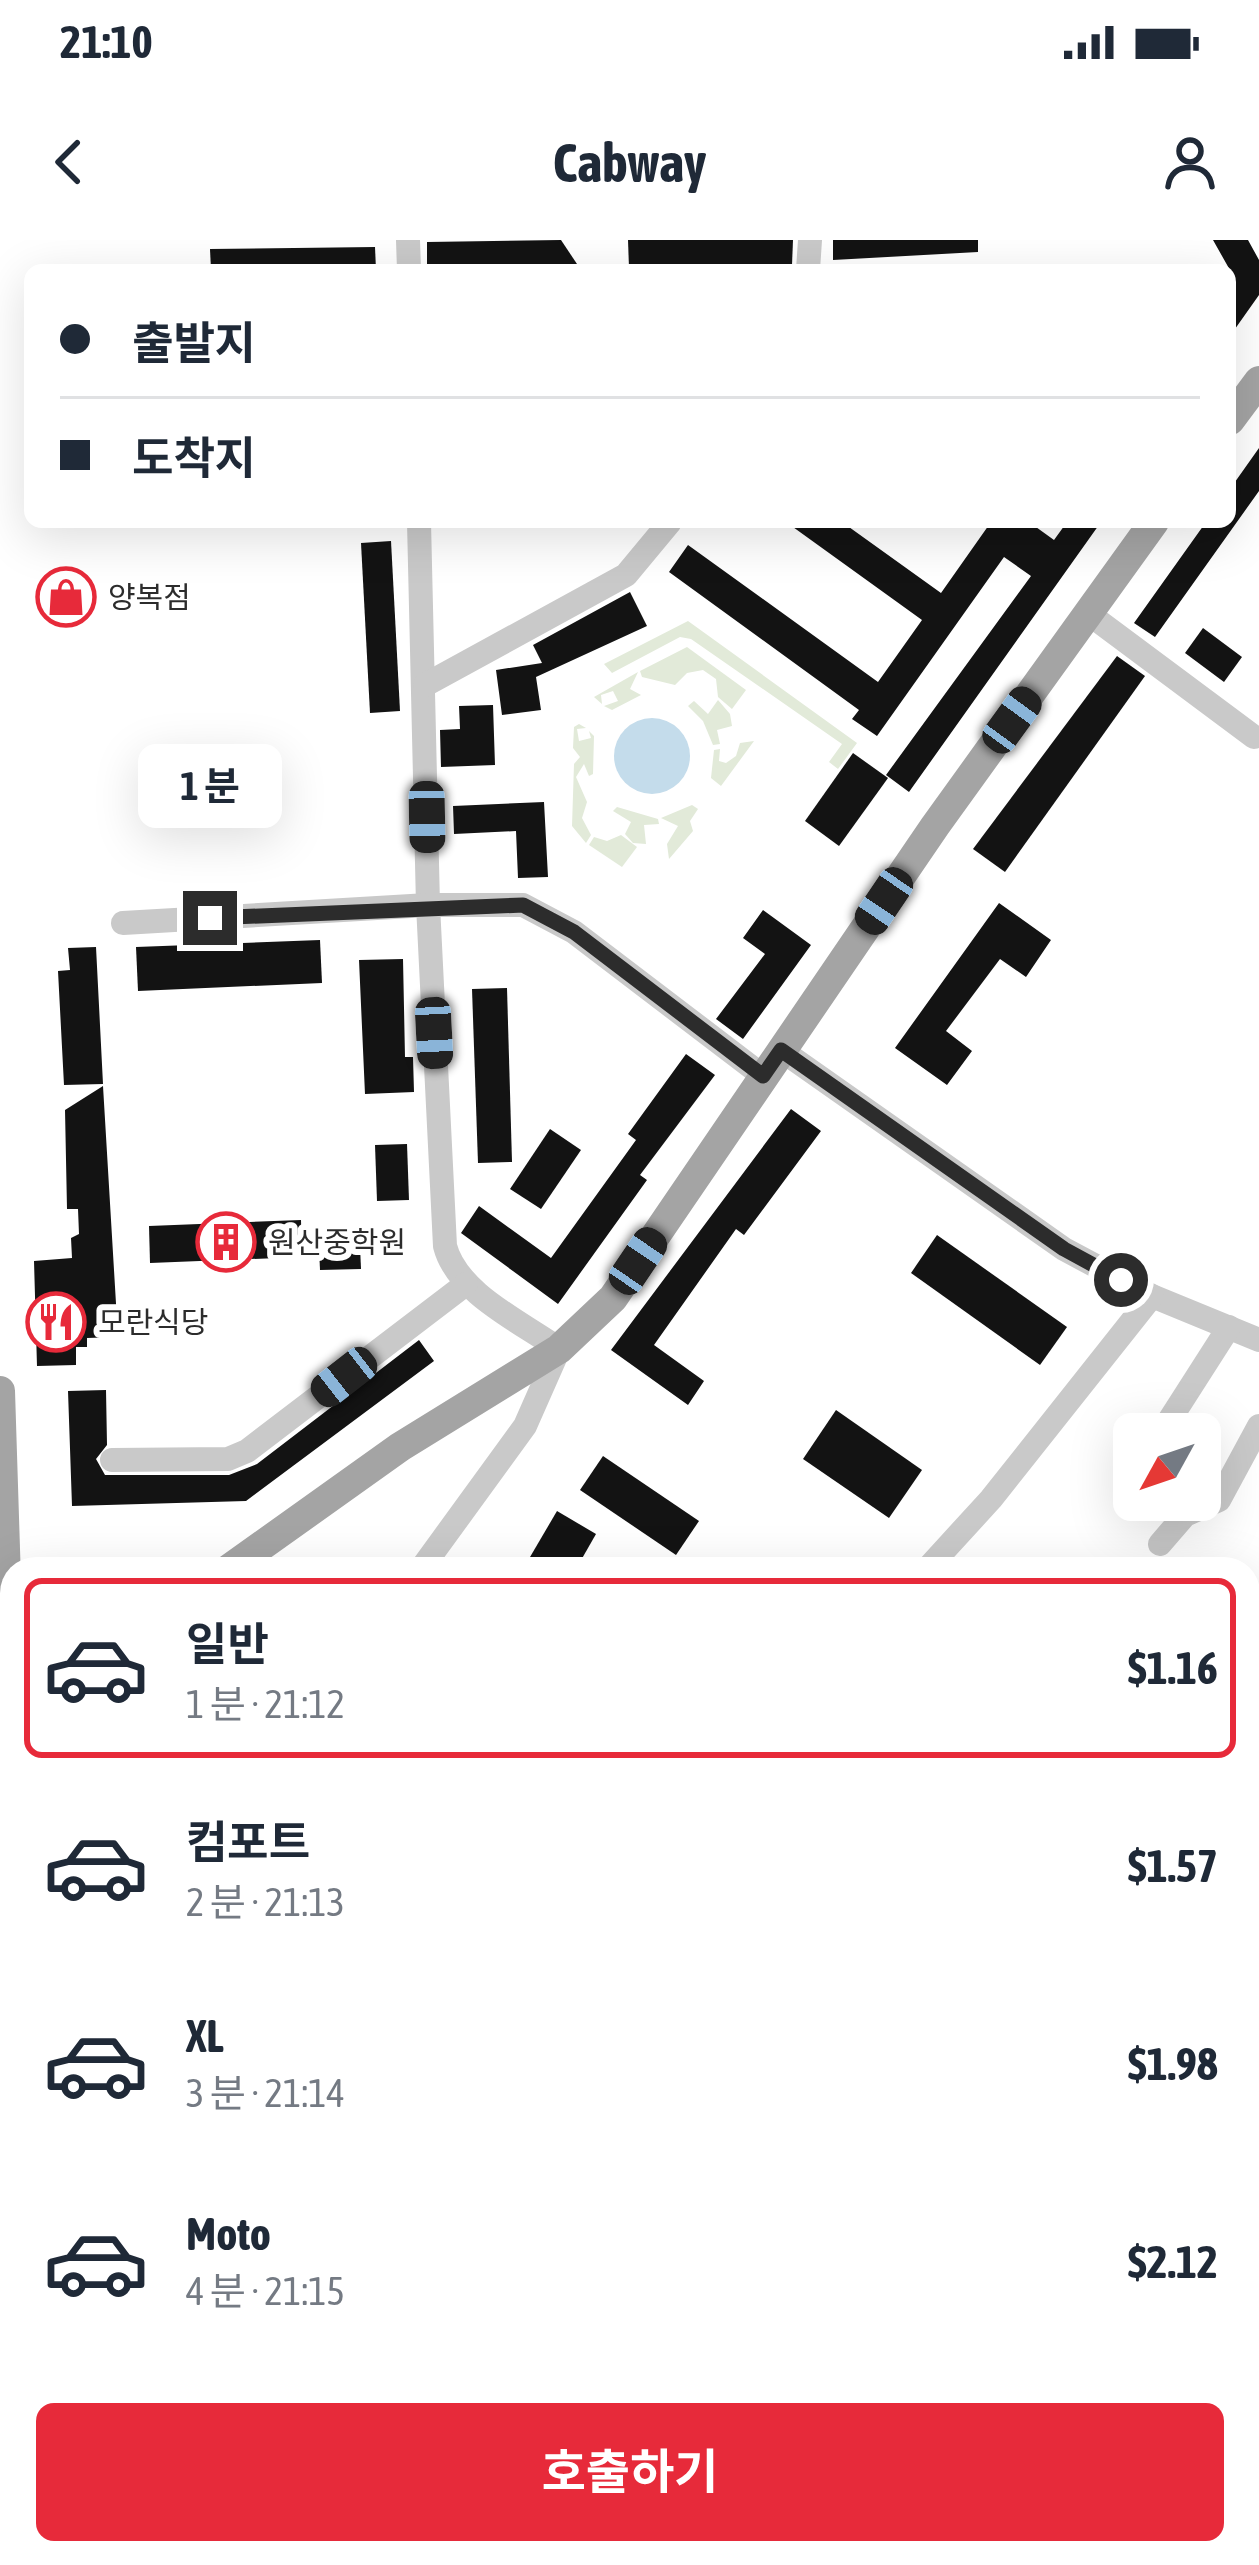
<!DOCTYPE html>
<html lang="ko">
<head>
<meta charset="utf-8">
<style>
  body { margin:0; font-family:"Asap Condensed","Noto Sans KR",sans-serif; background:#f2f2f3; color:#1f2937; height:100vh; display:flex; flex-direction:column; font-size:45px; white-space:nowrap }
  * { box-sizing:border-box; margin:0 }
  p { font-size:39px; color:#747a83 }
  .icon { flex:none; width:66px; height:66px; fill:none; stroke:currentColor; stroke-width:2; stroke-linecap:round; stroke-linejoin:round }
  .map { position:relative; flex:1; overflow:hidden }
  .sheet { position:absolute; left:0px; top:1317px; width:1260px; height:1008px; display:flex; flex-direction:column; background:#fff; border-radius:36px 36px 0 0; box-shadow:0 12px 48px #0002 }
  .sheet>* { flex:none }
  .hud { position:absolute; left:24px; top:24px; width:1212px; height:264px; border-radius:18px; box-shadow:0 12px 48px #0002; display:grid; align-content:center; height:264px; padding:0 36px; background:#fff }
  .needle { width:78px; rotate:230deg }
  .tools { position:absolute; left:1113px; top:1173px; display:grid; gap:24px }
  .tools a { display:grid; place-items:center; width:108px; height:108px; border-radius:18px; background:#fff; box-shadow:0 12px 48px #0002; font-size:60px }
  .end { position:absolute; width:54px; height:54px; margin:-27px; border:15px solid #2c2c2c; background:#fff; box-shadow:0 0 0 6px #fff }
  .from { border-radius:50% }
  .bubble { position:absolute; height:84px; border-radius:18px; background:#fff; box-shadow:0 12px 48px #0002; font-size:39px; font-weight:700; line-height:84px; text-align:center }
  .car { position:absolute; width:36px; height:72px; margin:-36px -18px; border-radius:15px; box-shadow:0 0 9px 3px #0007; background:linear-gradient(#222 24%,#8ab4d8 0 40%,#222 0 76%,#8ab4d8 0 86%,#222 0) }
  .hud b { display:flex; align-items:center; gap:42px; height:114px; font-size:45px }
  .hud b+b { border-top:3px solid #e0e1e3 }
  .hud i { width:30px; height:30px; background:#1f2937 }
  ul { padding:21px 0 0; list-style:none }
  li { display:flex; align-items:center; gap:36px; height:180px; margin:0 24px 18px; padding:0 12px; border:6px solid transparent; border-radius:18px }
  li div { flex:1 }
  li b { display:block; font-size:45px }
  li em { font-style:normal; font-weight:700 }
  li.active { border-color:#e72a3a }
  li>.icon { width:108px; height:108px; stroke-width:1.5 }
  .action { display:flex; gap:24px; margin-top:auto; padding:24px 36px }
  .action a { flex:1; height:138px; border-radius:18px; background:#e72a3a; color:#fff; font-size:48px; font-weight:700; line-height:138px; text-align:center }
  .status { display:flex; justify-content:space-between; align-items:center; height:84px; padding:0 60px; background:#fff; direction:ltr }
  .status svg { height:33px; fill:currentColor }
  header { display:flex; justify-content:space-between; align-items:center; height:156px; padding:0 36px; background:#fff; font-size:54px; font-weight:700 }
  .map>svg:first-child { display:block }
  .green { fill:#e2ead9 }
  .water { fill:#c4dceb }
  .building { fill:#131313 }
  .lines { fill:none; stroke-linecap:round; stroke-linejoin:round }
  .minor { stroke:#c9c9c9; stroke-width:24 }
  .major { stroke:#a4a4a4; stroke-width:30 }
  .route { stroke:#2c2c2c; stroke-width:15 }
  .labels { text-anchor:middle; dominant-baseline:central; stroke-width:12; stroke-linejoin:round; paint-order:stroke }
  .poi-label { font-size:30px; fill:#2c2c2c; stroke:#fff; text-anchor:start }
</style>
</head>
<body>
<div class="status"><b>21:10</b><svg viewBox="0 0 49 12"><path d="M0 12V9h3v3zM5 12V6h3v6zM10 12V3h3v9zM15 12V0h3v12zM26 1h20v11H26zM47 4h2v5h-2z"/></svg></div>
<header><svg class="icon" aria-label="back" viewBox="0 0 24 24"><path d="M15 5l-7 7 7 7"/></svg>Cabway<svg class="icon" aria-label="person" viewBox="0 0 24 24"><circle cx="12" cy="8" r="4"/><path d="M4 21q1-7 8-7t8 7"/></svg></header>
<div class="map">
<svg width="1259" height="2325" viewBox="0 0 1259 2325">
  <rect width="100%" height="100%" fill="#fff"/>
  <g class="green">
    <polygon points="688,381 857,503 838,529 829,522 842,504 691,399 680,397 612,433 604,424"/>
    <polygon points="687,407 746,450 732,469 718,457 716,439 703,430 687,433 675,445 642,437 640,431"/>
    <polygon points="638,432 630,449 641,455 612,470 604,466 618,461 613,451 601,455 602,464 594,457"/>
    <polygon points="718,460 730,474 732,486 717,490 720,504 713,505 703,481 688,466 694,461 708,474"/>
    <polygon points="579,484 586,488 577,489 579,501 591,498 589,491 594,496 593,534 589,536 584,524 576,537 587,562 582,578 591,595 586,603 572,586 574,524 580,517 573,508 574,487"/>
    <polygon points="754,501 721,546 711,538 714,510 720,509 719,521 726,523 736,516 740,503"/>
    <polygon points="692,565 698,569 690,581 693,591 669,619 667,604 678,586 661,578"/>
    <polygon points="617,567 658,579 659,584 644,585 646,604 633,603 625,594 631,582 613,571"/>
    <polygon points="621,595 637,607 622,627 589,605 594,597 607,601"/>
    <polygon points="419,2313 558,2313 566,2325 424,2325"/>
    <polygon points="797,2313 860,2313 856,2325 795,2325"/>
    <polygon points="907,2313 953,2313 963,2325 896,2325"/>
  </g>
  <circle class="water" cx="652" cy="516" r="38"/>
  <g class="building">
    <polygon points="561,0 581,30 427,30 427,2"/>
    <polygon points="628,0 793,0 792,25 629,28"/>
    <polygon points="833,0 978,0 978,12 833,20"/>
    <polygon points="1213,0 1248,0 1259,20 1259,55 1230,96 1230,47 1235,39"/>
    <polygon points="375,7 376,30 211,30 210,9"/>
    <polygon points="1259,208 1259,251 1155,397 1134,383 1206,282 1230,282 1230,249"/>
    <polygon points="786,282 842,282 941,353 991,282 1029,282 1054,300 1067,282 1101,282 909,552 886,535 1031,336 1004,317 877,496 852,479 859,470 669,332 688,305 878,442 922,380"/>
    <polygon points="391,301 400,471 370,473 361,303"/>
    <polygon points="630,352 647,386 536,437 541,470 502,475 496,430 542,423 533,405"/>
    <polygon points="1203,388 1242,417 1224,442 1185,413"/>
    <polygon points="1117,416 1145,436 1005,632 973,609"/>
    <polygon points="493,465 495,525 441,527 440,490 460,489 459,466"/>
    <polygon points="853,513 888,538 839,606 805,581"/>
    <polygon points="544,562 548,637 518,638 516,591 454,594 453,566"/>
    <polygon points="999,663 1051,700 1026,737 1000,719 946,791 972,811 947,845 895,808"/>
    <polygon points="763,670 811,705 743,799 716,779 765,714 743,698"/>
    <polygon points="320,700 322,743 138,751 136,707"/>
    <polygon points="96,707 103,844 64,845 58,731 70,730 68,708"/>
    <polygon points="403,719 405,817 413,817 414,852 365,854 359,720"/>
    <polygon points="507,748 512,922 478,923 472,749"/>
    <polygon points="686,814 715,835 640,935 647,940 558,1064 461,993 479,966 551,1018 636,900 628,894"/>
    <polygon points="103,846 118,1097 87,1098 87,1107 76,1107 76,1125 37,1126 34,1021 72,1018 71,998 79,994 78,969 67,969 65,870"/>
    <polygon points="791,869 821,891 744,995 736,989 654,1105 704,1141 688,1165 611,1110"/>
    <polygon points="550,889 581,910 541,969 510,949"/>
    <polygon points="407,904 409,960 377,961 375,905"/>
    <polygon points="301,980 302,1017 150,1023 149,986"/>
    <polygon points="937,995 1067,1087 1040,1125 911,1033"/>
    <polygon points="360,1006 361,1029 320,1030 319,1008"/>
    <polygon points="419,1100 434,1121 246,1261 72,1266 68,1151 106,1150 107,1205 96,1219 105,1235 229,1235 257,1224"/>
    <polygon points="836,1170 922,1230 889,1278 803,1219"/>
    <polygon points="603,1216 699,1281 676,1315 580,1250"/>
    <polygon points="557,1271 596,1294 576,1329 523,1329"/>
  </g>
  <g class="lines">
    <g class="minor">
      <polyline points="408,0 409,30"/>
      <polyline points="808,30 810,0"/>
      <path d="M419 282 428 665 445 1006C457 1053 521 1082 559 1109L525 1186 421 1329"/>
      <polyline points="1089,374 1254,497"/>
      <polyline points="425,445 626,335 670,282"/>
      <polyline points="123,683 428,665 523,665 574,692 763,836"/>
      <polyline points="781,810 1064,1009 1152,1056 1259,1100"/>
      <polyline points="1165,1187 1229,1087"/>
      <polyline points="112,1220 228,1219 247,1211 466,1044"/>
      <polyline points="1160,1304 1185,1275 1219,1260 1259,1186"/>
      <polyline points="927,1329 991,1259 1152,1056"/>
      <polyline points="1248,1372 1259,1372"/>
      <polyline points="8,1488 12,1575"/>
      <polyline points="1251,1542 1259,1545"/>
      <polyline points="1248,1646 1259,1651"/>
      <polyline points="1248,1986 1259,1969"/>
      <polyline points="405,2313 411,2325"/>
      <polyline points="880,2325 888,2313"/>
    </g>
    <g class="major">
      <polyline points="1230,180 1259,141"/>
      <polyline points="0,1151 9,1435"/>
      <polyline points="229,1329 400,1207 559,1109 613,1058 935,586 1154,282"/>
      <polyline points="0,1486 12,1487"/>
    </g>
  </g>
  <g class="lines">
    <polyline class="route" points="210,678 523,665 574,692 763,836 781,810 1064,1009 1121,1040"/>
  </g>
  <defs>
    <g id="shop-ring" transform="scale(3)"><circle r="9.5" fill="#fff" stroke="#e72a3a" stroke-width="1.5"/><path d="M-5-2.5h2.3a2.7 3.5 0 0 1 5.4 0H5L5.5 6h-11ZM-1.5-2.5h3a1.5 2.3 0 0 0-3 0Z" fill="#e72a3a"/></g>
    <g id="building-ring" transform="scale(3)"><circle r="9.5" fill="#fff" stroke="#e72a3a" stroke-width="1.5"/><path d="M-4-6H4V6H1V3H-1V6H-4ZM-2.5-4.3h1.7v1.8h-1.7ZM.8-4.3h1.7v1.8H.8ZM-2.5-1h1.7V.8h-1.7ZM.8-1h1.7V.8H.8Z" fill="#e72a3a"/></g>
    <g id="restaurant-ring" transform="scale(3)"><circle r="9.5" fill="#fff" stroke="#e72a3a" stroke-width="1.5"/><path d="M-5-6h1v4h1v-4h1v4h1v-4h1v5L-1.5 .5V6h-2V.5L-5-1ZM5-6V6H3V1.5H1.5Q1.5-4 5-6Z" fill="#e72a3a"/></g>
  </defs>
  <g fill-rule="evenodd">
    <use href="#shop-ring" x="66" y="357"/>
    <use href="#building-ring" x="226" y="1002"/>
    <use href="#restaurant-ring" x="56" y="1082"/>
  </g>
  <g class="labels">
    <g class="poi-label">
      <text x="108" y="357">양복점</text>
      <text x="268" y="1002">원산중학원</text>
      <text x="98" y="1082">모란식당</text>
    </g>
  </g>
</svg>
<div class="tools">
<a><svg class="needle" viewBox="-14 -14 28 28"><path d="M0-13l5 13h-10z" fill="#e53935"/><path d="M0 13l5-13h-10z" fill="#747a83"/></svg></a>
</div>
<i class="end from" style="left:1121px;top:1040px"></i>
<i class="end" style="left:210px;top:678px"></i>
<div class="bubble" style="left:138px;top:504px;width:144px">1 분</div>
<i class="car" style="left:1012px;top:480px;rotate:36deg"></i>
<i class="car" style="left:427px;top:577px;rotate:179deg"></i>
<i class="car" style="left:884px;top:661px;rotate:214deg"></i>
<i class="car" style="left:434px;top:793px;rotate:177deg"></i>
<i class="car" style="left:638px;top:1021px;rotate:34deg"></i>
<i class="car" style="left:344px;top:1137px;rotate:232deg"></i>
<div class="hud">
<b><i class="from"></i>출발지</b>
<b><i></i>도착지</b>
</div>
<section class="sheet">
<ul>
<li class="active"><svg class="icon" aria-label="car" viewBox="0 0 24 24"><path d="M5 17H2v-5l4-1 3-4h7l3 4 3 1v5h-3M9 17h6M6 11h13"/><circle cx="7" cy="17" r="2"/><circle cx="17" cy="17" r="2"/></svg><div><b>일반</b><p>1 분 · 21:12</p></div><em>$1.16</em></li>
<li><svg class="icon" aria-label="car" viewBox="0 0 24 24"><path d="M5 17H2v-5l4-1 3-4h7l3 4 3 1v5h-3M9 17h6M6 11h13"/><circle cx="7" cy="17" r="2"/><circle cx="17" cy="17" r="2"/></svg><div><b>컴포트</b><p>2 분 · 21:13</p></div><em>$1.57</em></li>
<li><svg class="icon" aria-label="car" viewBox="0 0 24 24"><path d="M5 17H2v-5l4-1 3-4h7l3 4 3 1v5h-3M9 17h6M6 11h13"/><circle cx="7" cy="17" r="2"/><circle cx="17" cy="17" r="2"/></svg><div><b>XL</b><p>3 분 · 21:14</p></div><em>$1.98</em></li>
<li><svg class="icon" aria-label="car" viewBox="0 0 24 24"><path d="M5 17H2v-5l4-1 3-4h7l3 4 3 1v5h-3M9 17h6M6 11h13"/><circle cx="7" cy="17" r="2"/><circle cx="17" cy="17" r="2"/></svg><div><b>Moto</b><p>4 분 · 21:15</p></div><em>$2.12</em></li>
</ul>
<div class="action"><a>호출하기</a></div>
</section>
</div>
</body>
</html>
